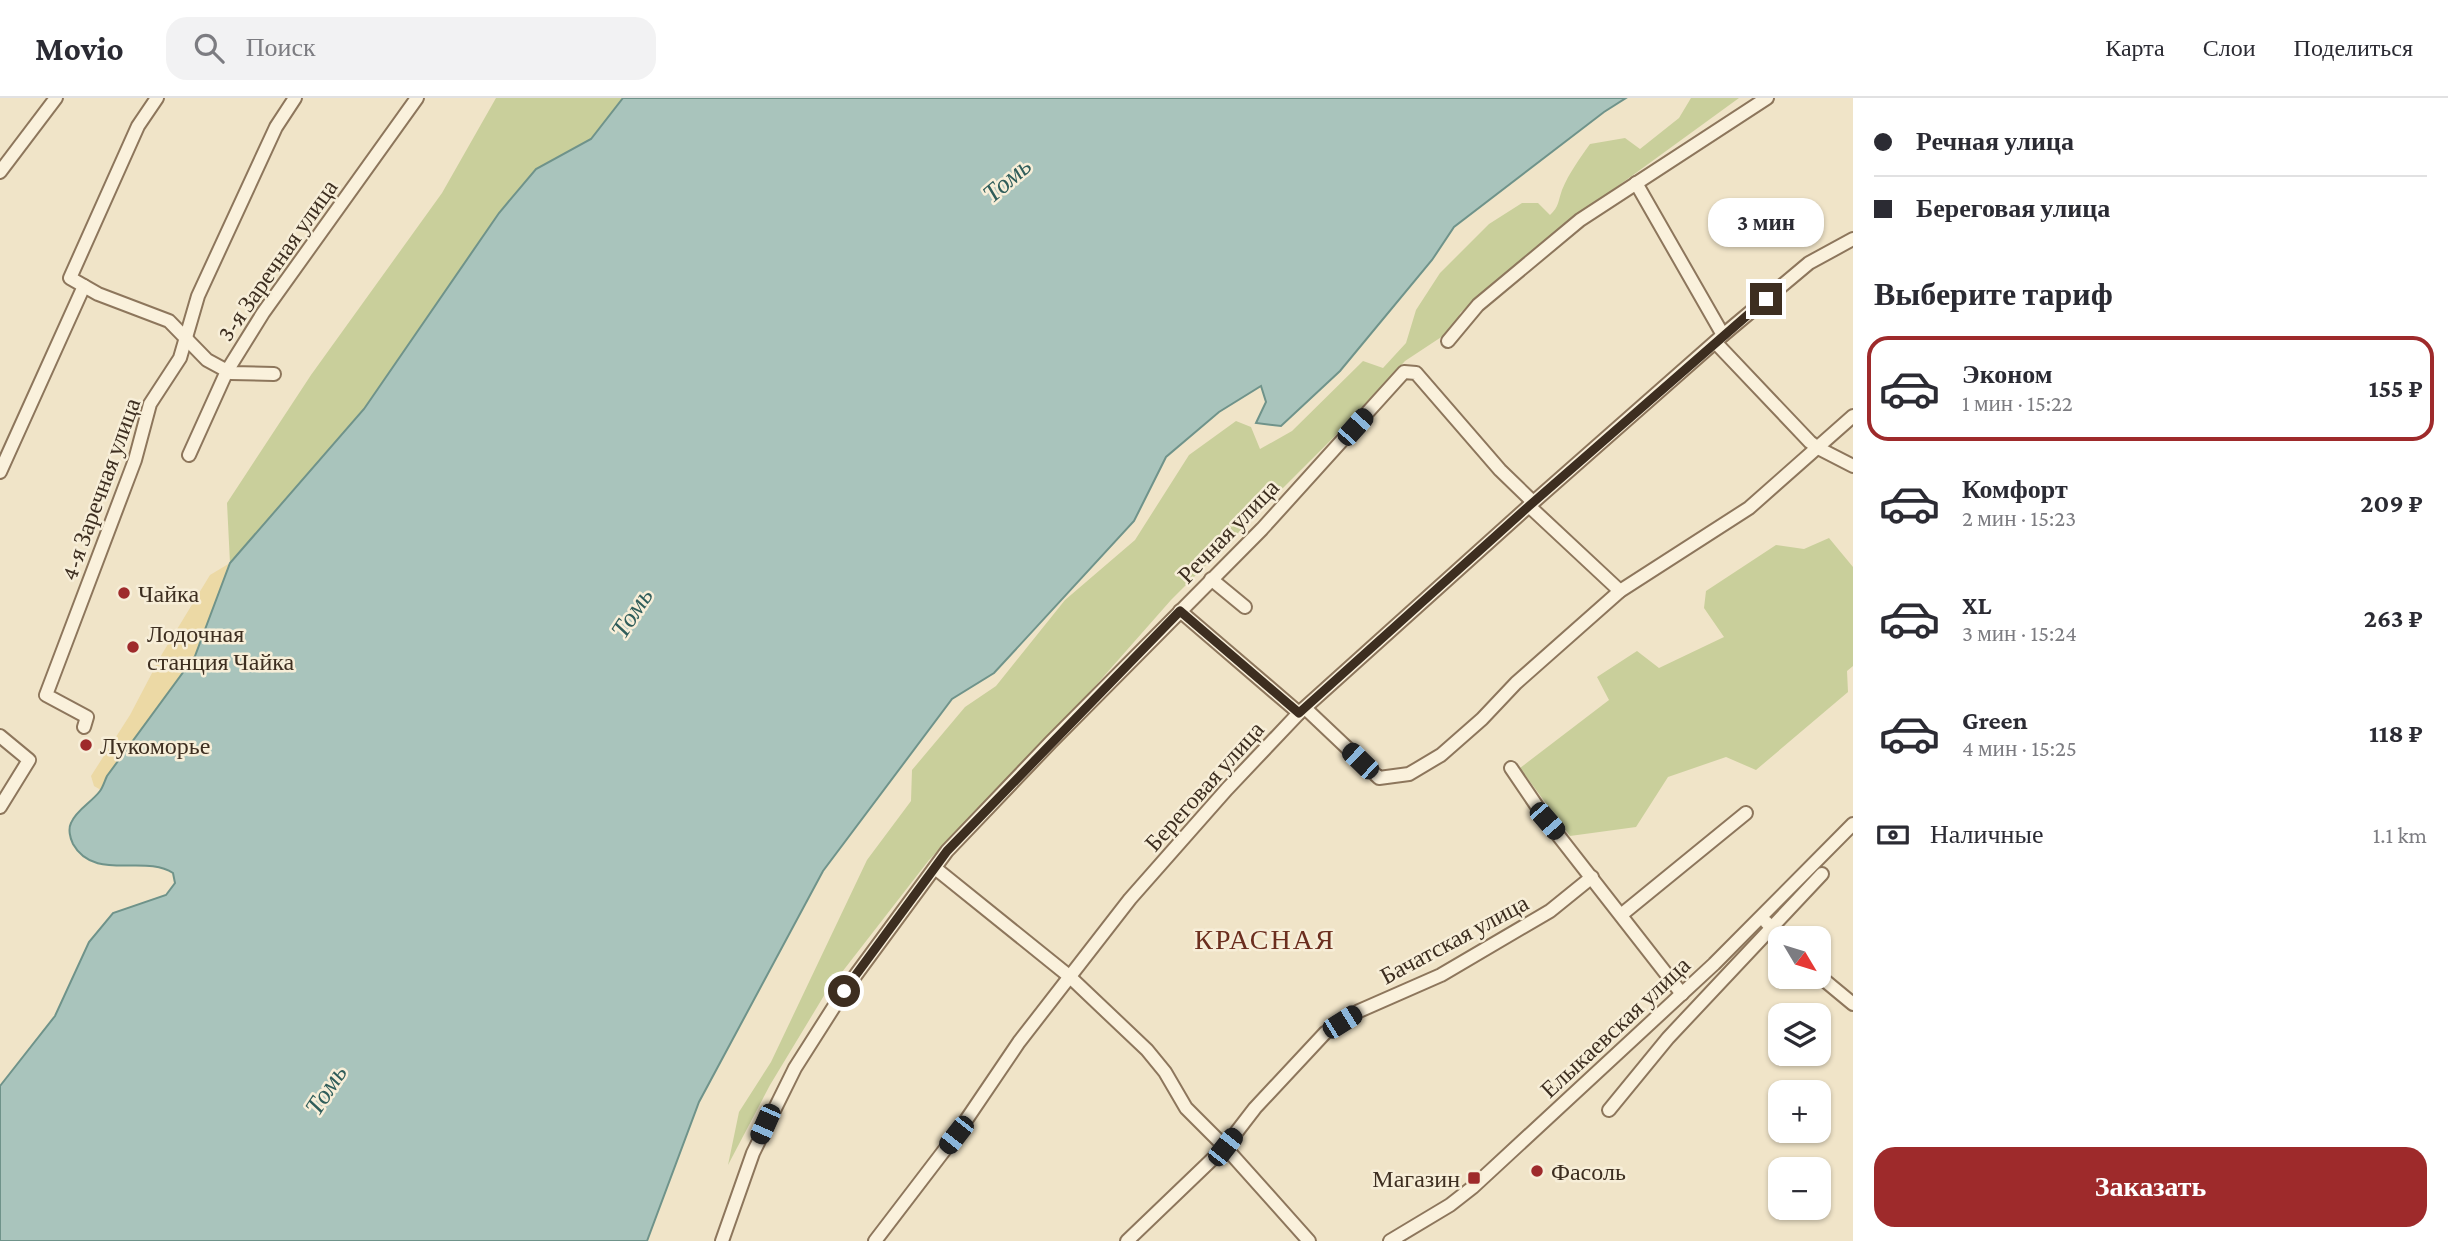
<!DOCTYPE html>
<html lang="ru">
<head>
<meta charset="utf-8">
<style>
  body { margin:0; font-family:"Crimson Pro",serif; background:#f2f2f3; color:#2b2b33; height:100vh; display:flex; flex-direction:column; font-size:26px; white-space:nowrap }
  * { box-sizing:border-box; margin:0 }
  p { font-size:23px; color:#7c7c81 }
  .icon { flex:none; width:38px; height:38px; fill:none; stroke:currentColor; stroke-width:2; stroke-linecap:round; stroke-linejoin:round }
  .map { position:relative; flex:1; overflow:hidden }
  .drawer { display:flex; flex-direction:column; background:#fff; width:595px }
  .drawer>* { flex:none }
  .hud { display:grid; align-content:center; height:154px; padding:0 21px; background:#fff }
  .needle { width:46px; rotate:128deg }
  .buttons { position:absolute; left:1768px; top:828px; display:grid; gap:14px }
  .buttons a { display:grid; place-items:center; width:63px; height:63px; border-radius:14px; background:#fff; box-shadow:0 2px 5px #0004; font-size:35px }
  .end { position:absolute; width:32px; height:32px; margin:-16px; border:9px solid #3d2e20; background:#fff; box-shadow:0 0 0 4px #fff }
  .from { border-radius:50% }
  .bubble { position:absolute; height:49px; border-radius:21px; background:#fff; box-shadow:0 2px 5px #0004; font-size:23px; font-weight:700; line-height:49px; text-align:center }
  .car { position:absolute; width:21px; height:42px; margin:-21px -10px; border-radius:9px; box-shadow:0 0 5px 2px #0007; background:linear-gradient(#222 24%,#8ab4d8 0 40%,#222 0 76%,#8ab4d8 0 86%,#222 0) }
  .hud b { display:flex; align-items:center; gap:24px; height:66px; font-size:26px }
  .hud b+b { border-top:2px solid #e1e1e2 }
  .hud i { width:18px; height:18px; background:#2b2b33 }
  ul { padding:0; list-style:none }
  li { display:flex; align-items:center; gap:21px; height:105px; margin:0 14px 10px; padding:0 7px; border:4px solid transparent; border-radius:21px }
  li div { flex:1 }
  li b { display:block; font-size:26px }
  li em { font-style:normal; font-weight:700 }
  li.on { border-color:#9e2a2b }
  li>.icon { width:63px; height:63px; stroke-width:1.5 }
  h2 { padding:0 21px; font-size:32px; line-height:84px }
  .pay { display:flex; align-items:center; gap:18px; height:77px; padding:0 21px; font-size:26px }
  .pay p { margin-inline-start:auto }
  .cta { display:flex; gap:14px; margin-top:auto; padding:14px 21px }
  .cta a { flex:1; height:80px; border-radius:21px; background:#9e2a2b; color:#fff; font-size:28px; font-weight:700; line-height:80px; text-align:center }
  header { display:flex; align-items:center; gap:42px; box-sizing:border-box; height:98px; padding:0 35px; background:#fff; border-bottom:2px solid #e1e1e2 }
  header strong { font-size:33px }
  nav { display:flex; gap:38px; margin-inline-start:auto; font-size:24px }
  .search { width:490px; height:63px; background:#f2f2f3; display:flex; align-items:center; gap:18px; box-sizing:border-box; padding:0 24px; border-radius:21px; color:#7c7c81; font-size:26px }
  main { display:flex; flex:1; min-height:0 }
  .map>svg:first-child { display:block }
  .green { fill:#c9cf9b }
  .sand { fill:#ecd9a5 }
  .water { fill:#a9c4bc; stroke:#6f938a; stroke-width:2 }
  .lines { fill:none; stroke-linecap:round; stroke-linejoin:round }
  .minor-casing { stroke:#8d765c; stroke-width:16 }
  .minor { stroke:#faf1dc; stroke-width:12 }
  .route { stroke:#3d2e20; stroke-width:9 }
  .poi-dot { fill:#9e2a2b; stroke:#f7eed8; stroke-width:2.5 }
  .labels { text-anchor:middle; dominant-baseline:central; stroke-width:5; stroke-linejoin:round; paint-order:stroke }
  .street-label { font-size:24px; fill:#3d2e20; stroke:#f7eed8 }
  .poi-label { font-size:24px; fill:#3d2e20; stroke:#f7eed8; text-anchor:start }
  .water-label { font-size:26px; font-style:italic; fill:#2f5d5a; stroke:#f7eed8 }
  .quarter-label { font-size:28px; letter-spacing:2px; fill:#6b2e1e; stroke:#f7eed8 }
</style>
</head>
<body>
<header>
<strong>Movio</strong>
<div class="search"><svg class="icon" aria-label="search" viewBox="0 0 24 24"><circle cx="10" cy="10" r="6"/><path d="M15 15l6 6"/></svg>Поиск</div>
<nav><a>Карта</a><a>Слои</a><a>Поделиться</a></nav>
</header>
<main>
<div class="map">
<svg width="1853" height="1143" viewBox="0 0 1853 1143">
  <rect width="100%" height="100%" fill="#f0e4c8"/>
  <g class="green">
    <polygon points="496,0 623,0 591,41 536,71 499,115 364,311 230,465 227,405 311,277 442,95"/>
    <path d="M1691 0H1739L1556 133 1460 215 1458 228 1405 263 1334 339 1171 502 1060 628 929 762 825 896 770 987 728 1067 739 1014 771 964 867 762 911 703 912 672 965 609 996 588 1065 502 1135 442 1189 357 1236 323 1251 329 1260 351 1292 333 1363 263 1383 270 1406 245 1416 212 1440 175 1489 126 1522 105H1538L1550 117C1559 109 1558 103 1562 92 1569 75 1580 60 1590 46L1625 40 1640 51 1679 20Z"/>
    <polygon points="1829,440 1853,469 1853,568 1847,573 1848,594 1756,672 1726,659 1668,679 1636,729 1570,738 1520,670 1609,602 1597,579 1637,553 1659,570 1724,539 1704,510 1706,493 1776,447 1804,451"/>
  </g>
  <polygon class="sand" points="230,465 195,558 107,678 101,692 94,688 91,678 130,617 162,556 210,477"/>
  <path class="water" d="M623 0H1626L1604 14 1454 129 1432 162 1340 273 1281 328 1256 325 1266 304 1261 288 1219 314 1166 359 1134 423 994 575 952 601 823 773 699 1004 647 1143H0V988L55 918 89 844 113 815 166 797 175 785 173 775C145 756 94 784 73 746 70 740 68 731 71 725 76 712 92 704 100 693 103 689 105 682 107 678L195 558 230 465 364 311 499 115 536 71 591 41Z"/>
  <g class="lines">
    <g class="minor-casing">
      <g id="minor">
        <polyline points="157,0 138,28 70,180 98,196 169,223 207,262 231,275 274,276"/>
        <polyline points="0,74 56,0"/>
        <polyline points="1636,85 1723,237"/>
        <polyline points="1448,243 1478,207 1580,122 1767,0"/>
        <polyline points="1716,245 1810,344 1818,350 1853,368"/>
        <polyline points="189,357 227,273 263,215 417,0"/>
        <polyline points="0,374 84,188"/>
        <polyline points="1529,408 1620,493"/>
        <polyline points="1211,481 1245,509"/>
        <polyline points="1180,513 1299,615"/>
        <polyline points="1305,610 1379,680 1409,676 1441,657 1482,621 1516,585 1620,493 1749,410 1853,318"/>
        <polyline points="84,629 87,619 46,597 135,362 150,306 180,260 198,198 276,29 295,0"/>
        <polyline points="0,638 29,662 0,709"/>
        <polyline points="1511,670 1547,723 1682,896"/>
        <polyline points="935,770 1069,878 1147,952 1165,974 1186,1010 1225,1049 1309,1143"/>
        <polyline points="1621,817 1746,715"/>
        <polyline points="1766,824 1782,840"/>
        <polyline points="1818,877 1853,906"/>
        <polyline points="1609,1012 1668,940 1822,776"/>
        <polyline points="722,1143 753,1055 795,970 844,893 947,753 1051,644 1262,431 1404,274 1416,275 1500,372 1533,404"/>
        <polyline points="875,1143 956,1037 1019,944 1130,801 1227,691 1299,615 1529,408 1723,237 1809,165 1853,141"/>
        <polyline points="1127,1143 1225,1049 1255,1010 1325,935 1359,913 1441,877 1550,813 1592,779"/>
        <polyline points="1390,1143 1450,1107 1473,1089 1714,866 1853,726"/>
      </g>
    </g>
    <use href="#minor" class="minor"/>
  </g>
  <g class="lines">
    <polyline class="route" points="844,893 947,753 1180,513 1299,615 1529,408 1766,201"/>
  </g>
  <g class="poi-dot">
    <circle cx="124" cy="495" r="7"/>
    <circle cx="133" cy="549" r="7"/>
    <circle cx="86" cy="647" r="7"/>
    <circle cx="1537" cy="1073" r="7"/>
    <rect x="1467" y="1073" width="14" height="14" rx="3.5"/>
  </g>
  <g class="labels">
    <g class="street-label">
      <text transform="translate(277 162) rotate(-55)">3-я Заречная улица</text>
      <text transform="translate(100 391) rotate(-70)">4-я Заречная улица</text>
      <text transform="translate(1228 433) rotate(-46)">Речная улица</text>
      <text transform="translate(1204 688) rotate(-48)">Береговая улица</text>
      <text transform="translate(1454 841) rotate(-28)">Бачатская улица</text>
      <text transform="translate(1615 929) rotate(-43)">Елыкаевская улица</text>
    </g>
    <g class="poi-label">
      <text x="138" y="495">Чайка</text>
      <text x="147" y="535">Лодочная<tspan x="147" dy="28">станция Чайка</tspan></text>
      <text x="100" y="647">Лукоморье</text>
      <text x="1551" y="1073">Фасоль</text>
      <text x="1460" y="1080" text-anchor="end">Магазин</text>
    </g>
    <g class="water-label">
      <text transform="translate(1007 82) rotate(-41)">Томь</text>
      <text transform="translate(632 515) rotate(-57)">Томь</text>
      <text transform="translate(326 992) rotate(-57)">Томь</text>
    </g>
    <g class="quarter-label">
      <text x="1265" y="841">КРАСНАЯ</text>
    </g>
  </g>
</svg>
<div class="buttons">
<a><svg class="needle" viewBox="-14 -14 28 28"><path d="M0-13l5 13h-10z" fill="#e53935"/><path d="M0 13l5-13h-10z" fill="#7c7c81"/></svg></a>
<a><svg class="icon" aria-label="layers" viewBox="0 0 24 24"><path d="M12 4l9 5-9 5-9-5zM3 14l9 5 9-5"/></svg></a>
<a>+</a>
<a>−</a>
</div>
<i class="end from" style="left:844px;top:893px"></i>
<i class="end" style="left:1766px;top:201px"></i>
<div class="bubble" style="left:1708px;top:100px;width:116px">3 мин</div>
<i class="car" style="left:1355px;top:329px;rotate:42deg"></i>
<i class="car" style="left:1360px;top:663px;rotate:314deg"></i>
<i class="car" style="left:1547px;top:723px;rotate:139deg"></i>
<i class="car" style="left:1342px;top:924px;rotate:58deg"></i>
<i class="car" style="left:765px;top:1026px;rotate:204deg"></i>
<i class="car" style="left:956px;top:1037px;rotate:218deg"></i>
<i class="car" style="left:1225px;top:1049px;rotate:38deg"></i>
</div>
<section class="drawer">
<div class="hud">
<b><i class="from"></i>Речная улица</b>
<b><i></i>Береговая улица</b>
</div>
<h2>Выберите тариф</h2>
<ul>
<li class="on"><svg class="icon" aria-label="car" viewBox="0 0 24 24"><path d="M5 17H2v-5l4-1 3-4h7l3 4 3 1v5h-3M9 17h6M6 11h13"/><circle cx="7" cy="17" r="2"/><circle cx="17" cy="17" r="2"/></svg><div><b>Эконом</b><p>1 мин · 15:22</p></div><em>155 ₽</em></li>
<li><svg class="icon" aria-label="car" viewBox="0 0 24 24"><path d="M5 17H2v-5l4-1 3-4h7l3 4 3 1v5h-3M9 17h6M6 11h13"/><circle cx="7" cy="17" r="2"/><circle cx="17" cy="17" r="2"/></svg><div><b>Комфорт</b><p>2 мин · 15:23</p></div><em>209 ₽</em></li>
<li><svg class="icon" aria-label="car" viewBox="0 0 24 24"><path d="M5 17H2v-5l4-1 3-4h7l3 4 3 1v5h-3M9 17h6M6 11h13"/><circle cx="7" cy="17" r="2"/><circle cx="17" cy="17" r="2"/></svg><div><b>XL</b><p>3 мин · 15:24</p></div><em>263 ₽</em></li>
<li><svg class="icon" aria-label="car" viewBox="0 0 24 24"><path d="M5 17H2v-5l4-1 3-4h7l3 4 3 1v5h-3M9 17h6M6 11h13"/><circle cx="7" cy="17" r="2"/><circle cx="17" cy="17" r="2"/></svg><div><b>Green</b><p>4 мин · 15:25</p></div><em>118 ₽</em></li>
</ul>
<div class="pay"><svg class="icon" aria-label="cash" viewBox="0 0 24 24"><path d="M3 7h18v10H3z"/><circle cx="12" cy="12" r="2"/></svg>Наличные<p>1.1 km</p></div>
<div class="cta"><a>Заказать</a></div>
</section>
</main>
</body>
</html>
